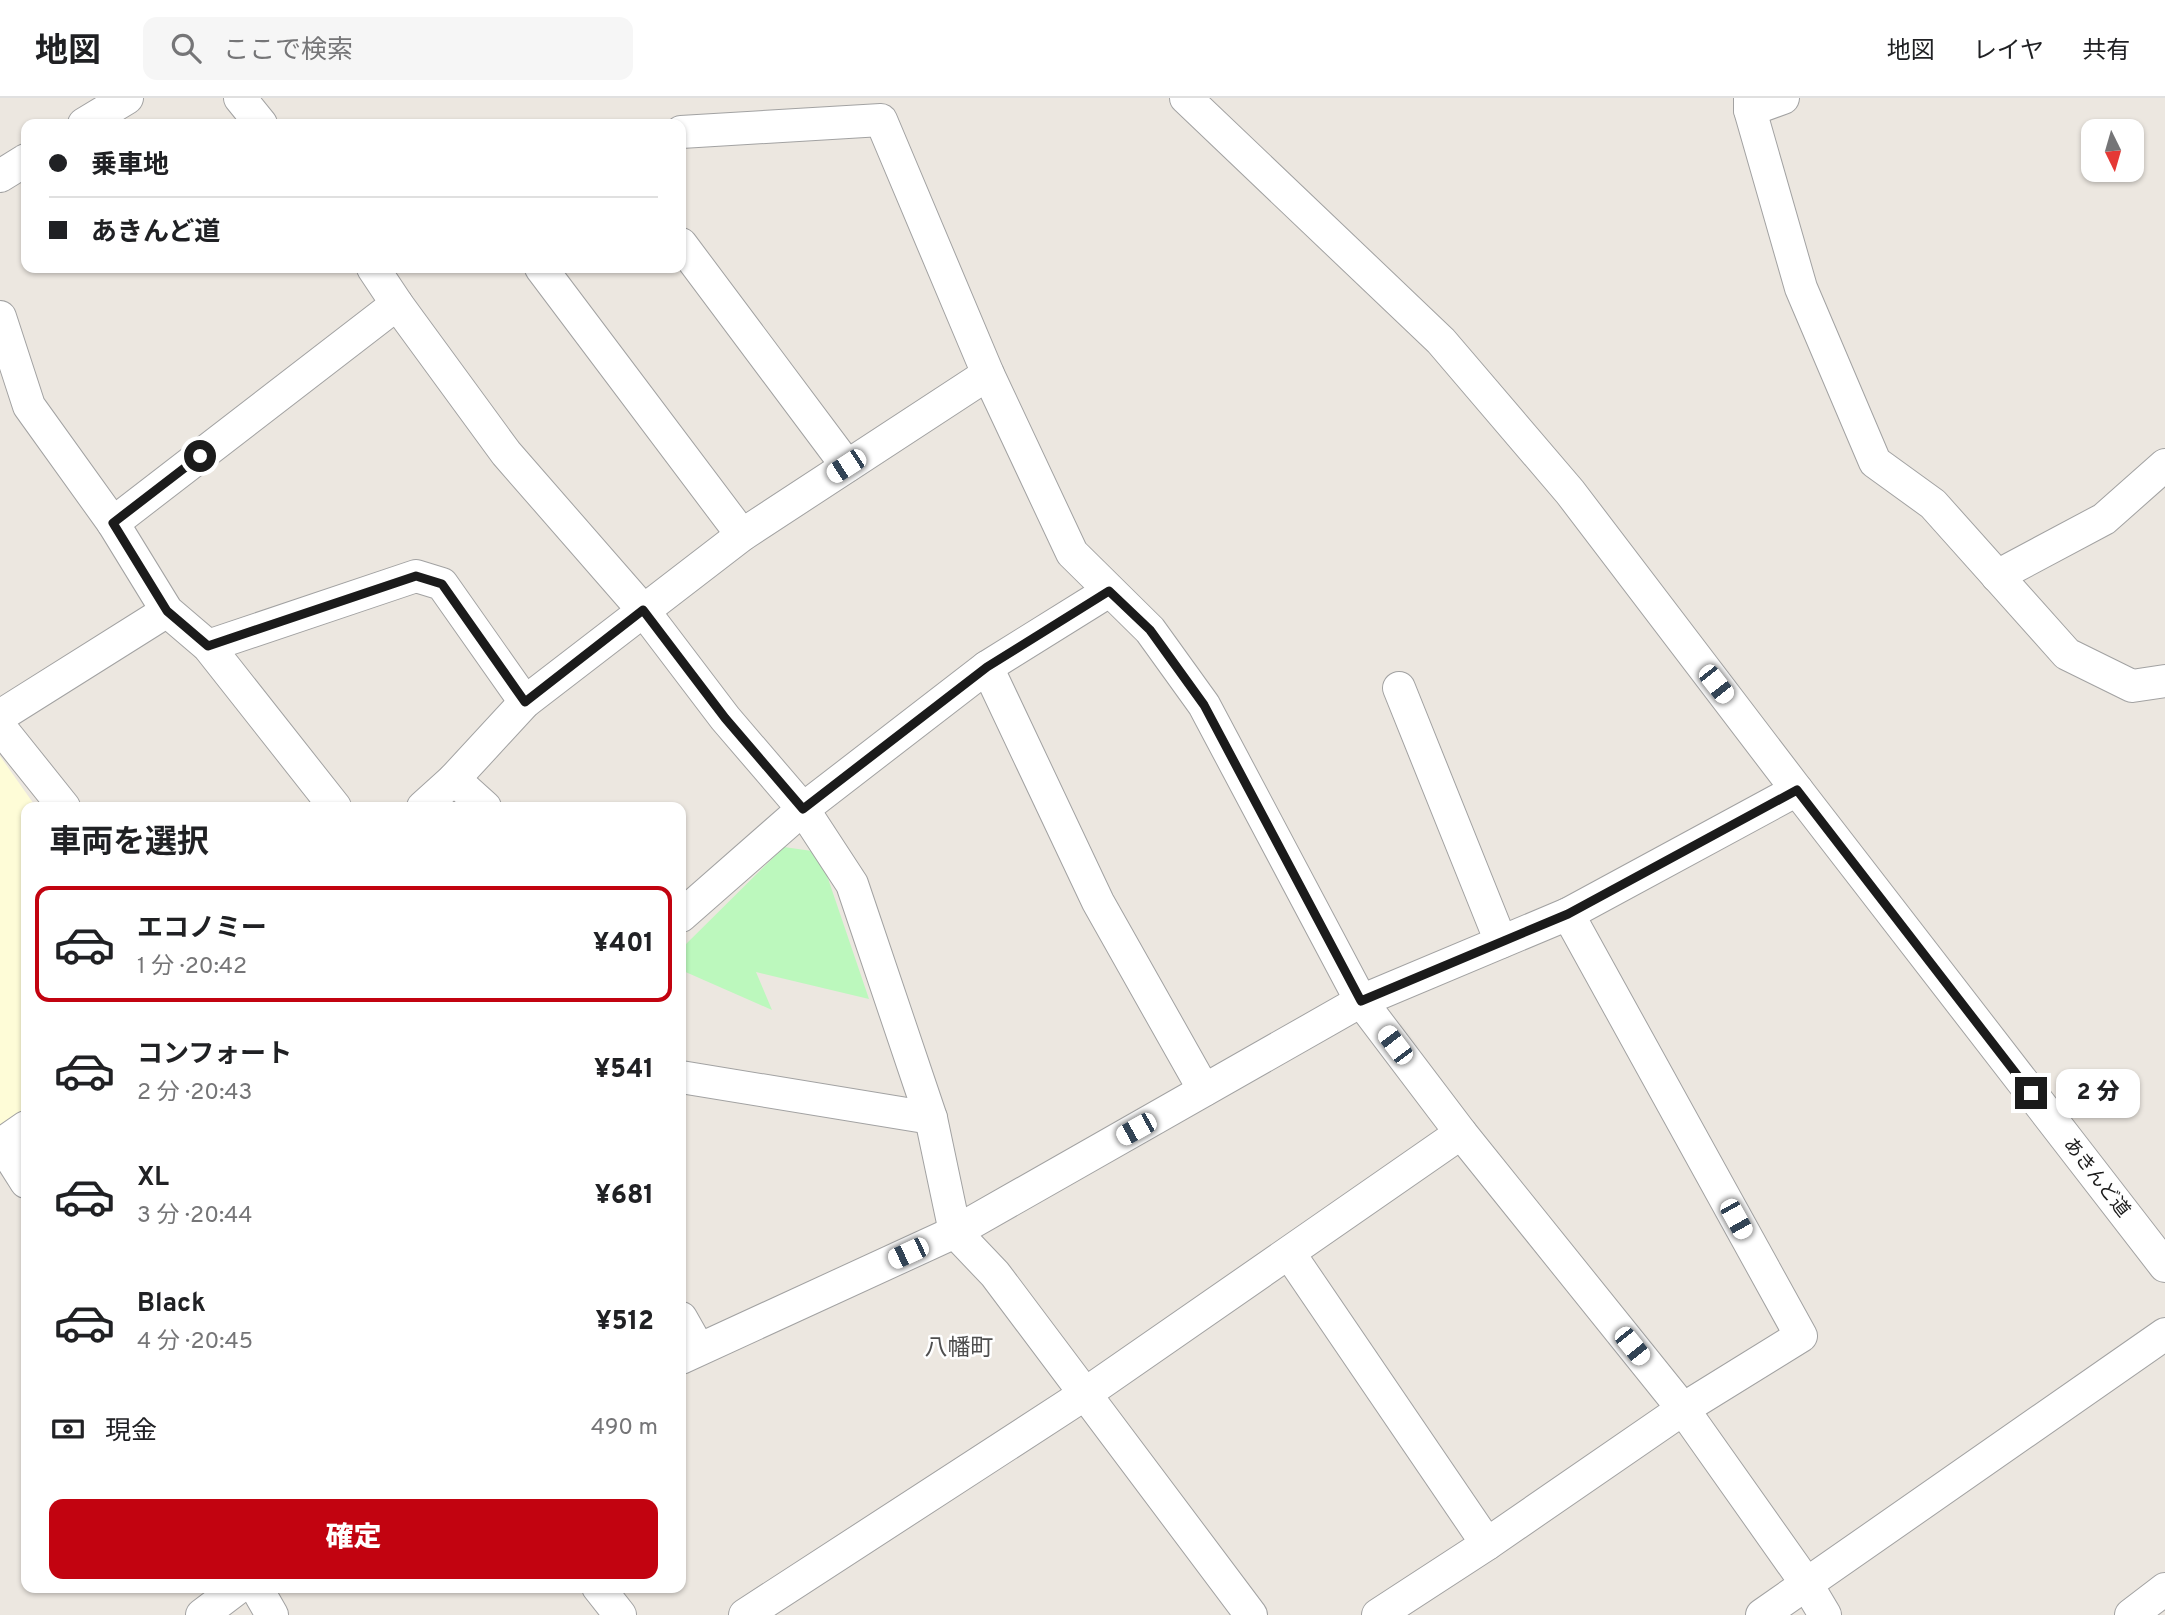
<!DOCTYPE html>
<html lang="ja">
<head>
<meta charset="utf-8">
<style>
  body { margin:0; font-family:Overpass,"Noto Sans JP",sans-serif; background:#f6f6f6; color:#202124; height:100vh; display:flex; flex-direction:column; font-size:26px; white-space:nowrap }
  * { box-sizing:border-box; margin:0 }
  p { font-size:23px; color:#757577 }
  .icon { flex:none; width:38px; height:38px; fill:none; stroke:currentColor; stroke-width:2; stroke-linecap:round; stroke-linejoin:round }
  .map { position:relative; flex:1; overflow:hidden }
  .sheet { position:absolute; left:21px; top:704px; width:665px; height:791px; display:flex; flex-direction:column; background:#fff; border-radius:14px; box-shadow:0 2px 5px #0004 }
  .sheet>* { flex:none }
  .banner { position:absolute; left:21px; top:21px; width:665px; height:154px; border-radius:14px; box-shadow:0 2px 5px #0004; display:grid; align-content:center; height:154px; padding:0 28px; background:#fff }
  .needle { width:46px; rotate:175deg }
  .buttons { position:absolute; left:2081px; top:21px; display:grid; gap:14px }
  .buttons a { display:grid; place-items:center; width:63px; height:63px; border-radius:14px; background:#fff; box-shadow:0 2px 5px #0004; font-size:35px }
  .end { position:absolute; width:32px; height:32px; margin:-16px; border:9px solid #1b1b1b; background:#fff; box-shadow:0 0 0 4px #fff }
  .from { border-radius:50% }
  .bubble { position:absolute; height:49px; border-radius:14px; background:#fff; box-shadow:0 2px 5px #0004; font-size:23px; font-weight:800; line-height:49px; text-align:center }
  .car { position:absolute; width:21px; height:42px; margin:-21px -10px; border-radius:9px; box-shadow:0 0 5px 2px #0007; background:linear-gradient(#fff 24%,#345 0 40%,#fff 0 76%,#345 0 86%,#fff 0) }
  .banner b { display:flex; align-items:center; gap:24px; height:66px; font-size:26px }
  .banner b+b { border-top:2px solid #e0e0e0 }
  .banner i { width:18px; height:18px; background:#202124 }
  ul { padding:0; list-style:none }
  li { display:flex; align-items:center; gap:21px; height:116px; margin:0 14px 10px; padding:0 14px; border:4px solid transparent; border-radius:14px }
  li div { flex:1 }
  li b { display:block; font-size:26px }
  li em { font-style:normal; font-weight:800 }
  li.selected { border-color:#c20310 }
  li>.icon { width:63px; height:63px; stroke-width:1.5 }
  h2 { padding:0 28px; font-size:32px; line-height:84px }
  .pay { display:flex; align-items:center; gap:18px; height:77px; padding:0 28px; font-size:26px }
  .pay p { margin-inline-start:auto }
  .primary-button { display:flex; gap:14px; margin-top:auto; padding:14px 28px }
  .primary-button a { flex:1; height:80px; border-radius:14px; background:#c20310; color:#fff; font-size:28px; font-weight:800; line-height:80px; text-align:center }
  header { display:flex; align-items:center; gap:42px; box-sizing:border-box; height:98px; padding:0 35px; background:#fff; border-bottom:2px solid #e0e0e0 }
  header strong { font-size:33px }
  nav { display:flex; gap:38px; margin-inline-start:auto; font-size:24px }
  .search { width:490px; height:63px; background:#f6f6f6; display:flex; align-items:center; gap:18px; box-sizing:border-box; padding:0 24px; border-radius:14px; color:#757577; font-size:26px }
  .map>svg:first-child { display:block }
  .education { fill:#fefcd7 }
  .park { fill:#bcf8bd }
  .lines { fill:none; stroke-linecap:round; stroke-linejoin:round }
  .minor-casing { stroke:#a2a2a2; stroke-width:34 }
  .minor { stroke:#fff; stroke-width:32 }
  .route { stroke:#1b1b1b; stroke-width:9 }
  .labels { text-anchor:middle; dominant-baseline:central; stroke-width:5; stroke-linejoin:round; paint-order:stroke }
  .street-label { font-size:19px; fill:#1b1b1b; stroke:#fff }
  .quarter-label { font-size:23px; fill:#4e4e4e; stroke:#fff }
</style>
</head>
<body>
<header>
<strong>地図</strong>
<div class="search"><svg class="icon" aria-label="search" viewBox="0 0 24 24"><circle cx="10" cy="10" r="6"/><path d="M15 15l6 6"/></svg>ここで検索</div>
<nav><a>地図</a><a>レイヤ</a><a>共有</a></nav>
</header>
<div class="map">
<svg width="2165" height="1517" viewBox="0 0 2165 1517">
  <rect width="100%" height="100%" fill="#ece7e0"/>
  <polygon class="education" points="0,658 36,709 26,709 26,1016 0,1035"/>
  <polygon class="park" points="784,749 819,754 869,901 756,874 772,912 681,872 681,851"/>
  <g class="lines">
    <g class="minor-casing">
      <g id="minor">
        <polyline points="240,0 261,26"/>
        <polyline points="1186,0 1441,243 1570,394 1797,692 2165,1168"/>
        <polyline points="1750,0 1750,12 1801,190 1875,364 1933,406 2067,556 2132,588 2165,583"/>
        <polyline points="1750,12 1783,0"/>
        <polyline points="84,26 127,0"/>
        <polyline points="681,34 881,22 988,276 1072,455 1150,532 1204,607 1361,903 1461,1035 1683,1311 1806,1485 1825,1517"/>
        <polyline points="0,78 26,62"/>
        <polyline points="681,146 847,368"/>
        <polyline points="373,170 397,206 506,355 643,512 725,620 803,711 852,786 931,1020 955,1134 995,1176 1251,1517"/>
        <polyline points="541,170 742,437"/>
        <polyline points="0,219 29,308 113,425 167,513 208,548 335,709"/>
        <polyline points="113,425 397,206"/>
        <polyline points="1997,478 2104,421 2165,367"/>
        <polyline points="208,548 416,478 442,486 525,604"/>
        <polyline points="987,569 1098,804 1204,992"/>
        <polyline points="1399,590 1501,844"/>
        <polyline points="0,618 167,513"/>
        <polyline points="0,629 64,709"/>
        <polyline points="454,681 485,709"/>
        <polyline points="423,709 454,681 525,604 742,437 988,276"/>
        <polyline points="681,818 803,711 987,569 1109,493"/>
        <polyline points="681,979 931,1020"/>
        <polyline points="2,1046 26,1084"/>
        <polyline points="0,1047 26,1029"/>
        <polyline points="1289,1155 1487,1446"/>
        <polyline points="681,1220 698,1250"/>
        <polyline points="681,1260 955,1134 1361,903 1568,816 1797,692"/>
        <polyline points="256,1489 272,1517"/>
        <polyline points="598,1489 620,1517"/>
        <polyline points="202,1517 239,1489"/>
        <polyline points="745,1517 1085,1296 1461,1035"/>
        <polyline points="1378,1517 1487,1446 1683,1311 1801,1238 1568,816"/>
        <polyline points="1762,1517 2165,1236"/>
        <polyline points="2131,1517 2165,1491"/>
      </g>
    </g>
    <use href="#minor" class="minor"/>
  </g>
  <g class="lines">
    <polyline class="route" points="200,358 113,425 167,513 208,548 416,478 442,486 525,604 643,512 725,620 803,711 987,569 1109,493 1150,532 1204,607 1361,903 1568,816 1797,692 2031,995"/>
  </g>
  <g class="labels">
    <g class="street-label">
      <text transform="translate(2096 1080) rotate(52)">あきんど道</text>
    </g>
    <g class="quarter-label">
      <text x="959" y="1251">八幡町</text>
    </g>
  </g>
</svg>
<div class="buttons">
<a><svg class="needle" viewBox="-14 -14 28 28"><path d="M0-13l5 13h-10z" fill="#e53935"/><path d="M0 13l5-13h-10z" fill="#757577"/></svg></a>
</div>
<i class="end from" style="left:200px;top:358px"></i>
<i class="end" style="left:2031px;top:995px"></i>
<div class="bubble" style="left:2056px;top:971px;width:84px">2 分</div>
<i class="car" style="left:846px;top:368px;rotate:237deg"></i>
<i class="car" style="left:1716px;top:586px;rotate:142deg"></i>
<i class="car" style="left:1395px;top:947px;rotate:323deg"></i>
<i class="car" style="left:1136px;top:1031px;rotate:241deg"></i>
<i class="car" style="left:1736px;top:1121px;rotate:151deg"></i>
<i class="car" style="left:908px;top:1155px;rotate:245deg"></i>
<i class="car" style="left:1632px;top:1248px;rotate:141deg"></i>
<div class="banner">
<b><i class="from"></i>乗車地</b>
<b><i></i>あきんど道</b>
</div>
<section class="sheet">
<h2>車両を選択</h2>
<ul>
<li class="selected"><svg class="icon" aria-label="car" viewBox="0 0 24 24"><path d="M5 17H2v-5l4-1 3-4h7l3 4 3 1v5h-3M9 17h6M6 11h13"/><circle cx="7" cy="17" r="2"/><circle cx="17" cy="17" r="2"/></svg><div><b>エコノミー</b><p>1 分 · 20:42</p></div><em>¥401</em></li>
<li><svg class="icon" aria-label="car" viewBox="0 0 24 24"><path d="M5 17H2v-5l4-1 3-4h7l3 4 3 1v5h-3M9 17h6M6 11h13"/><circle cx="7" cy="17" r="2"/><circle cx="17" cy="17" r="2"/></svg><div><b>コンフォート</b><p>2 分 · 20:43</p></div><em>¥541</em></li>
<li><svg class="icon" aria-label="car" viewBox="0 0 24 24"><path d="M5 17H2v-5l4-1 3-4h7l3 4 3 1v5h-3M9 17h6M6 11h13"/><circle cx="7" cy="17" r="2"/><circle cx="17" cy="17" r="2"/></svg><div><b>XL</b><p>3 分 · 20:44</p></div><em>¥681</em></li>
<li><svg class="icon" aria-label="car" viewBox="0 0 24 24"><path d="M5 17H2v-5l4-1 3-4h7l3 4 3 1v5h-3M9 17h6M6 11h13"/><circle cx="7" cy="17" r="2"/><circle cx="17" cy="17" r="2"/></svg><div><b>Black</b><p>4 分 · 20:45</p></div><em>¥512</em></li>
</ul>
<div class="pay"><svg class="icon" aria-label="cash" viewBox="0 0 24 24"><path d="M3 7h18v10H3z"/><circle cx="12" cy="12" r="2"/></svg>現金<p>490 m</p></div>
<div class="primary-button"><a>確定</a></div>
</section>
</div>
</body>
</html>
